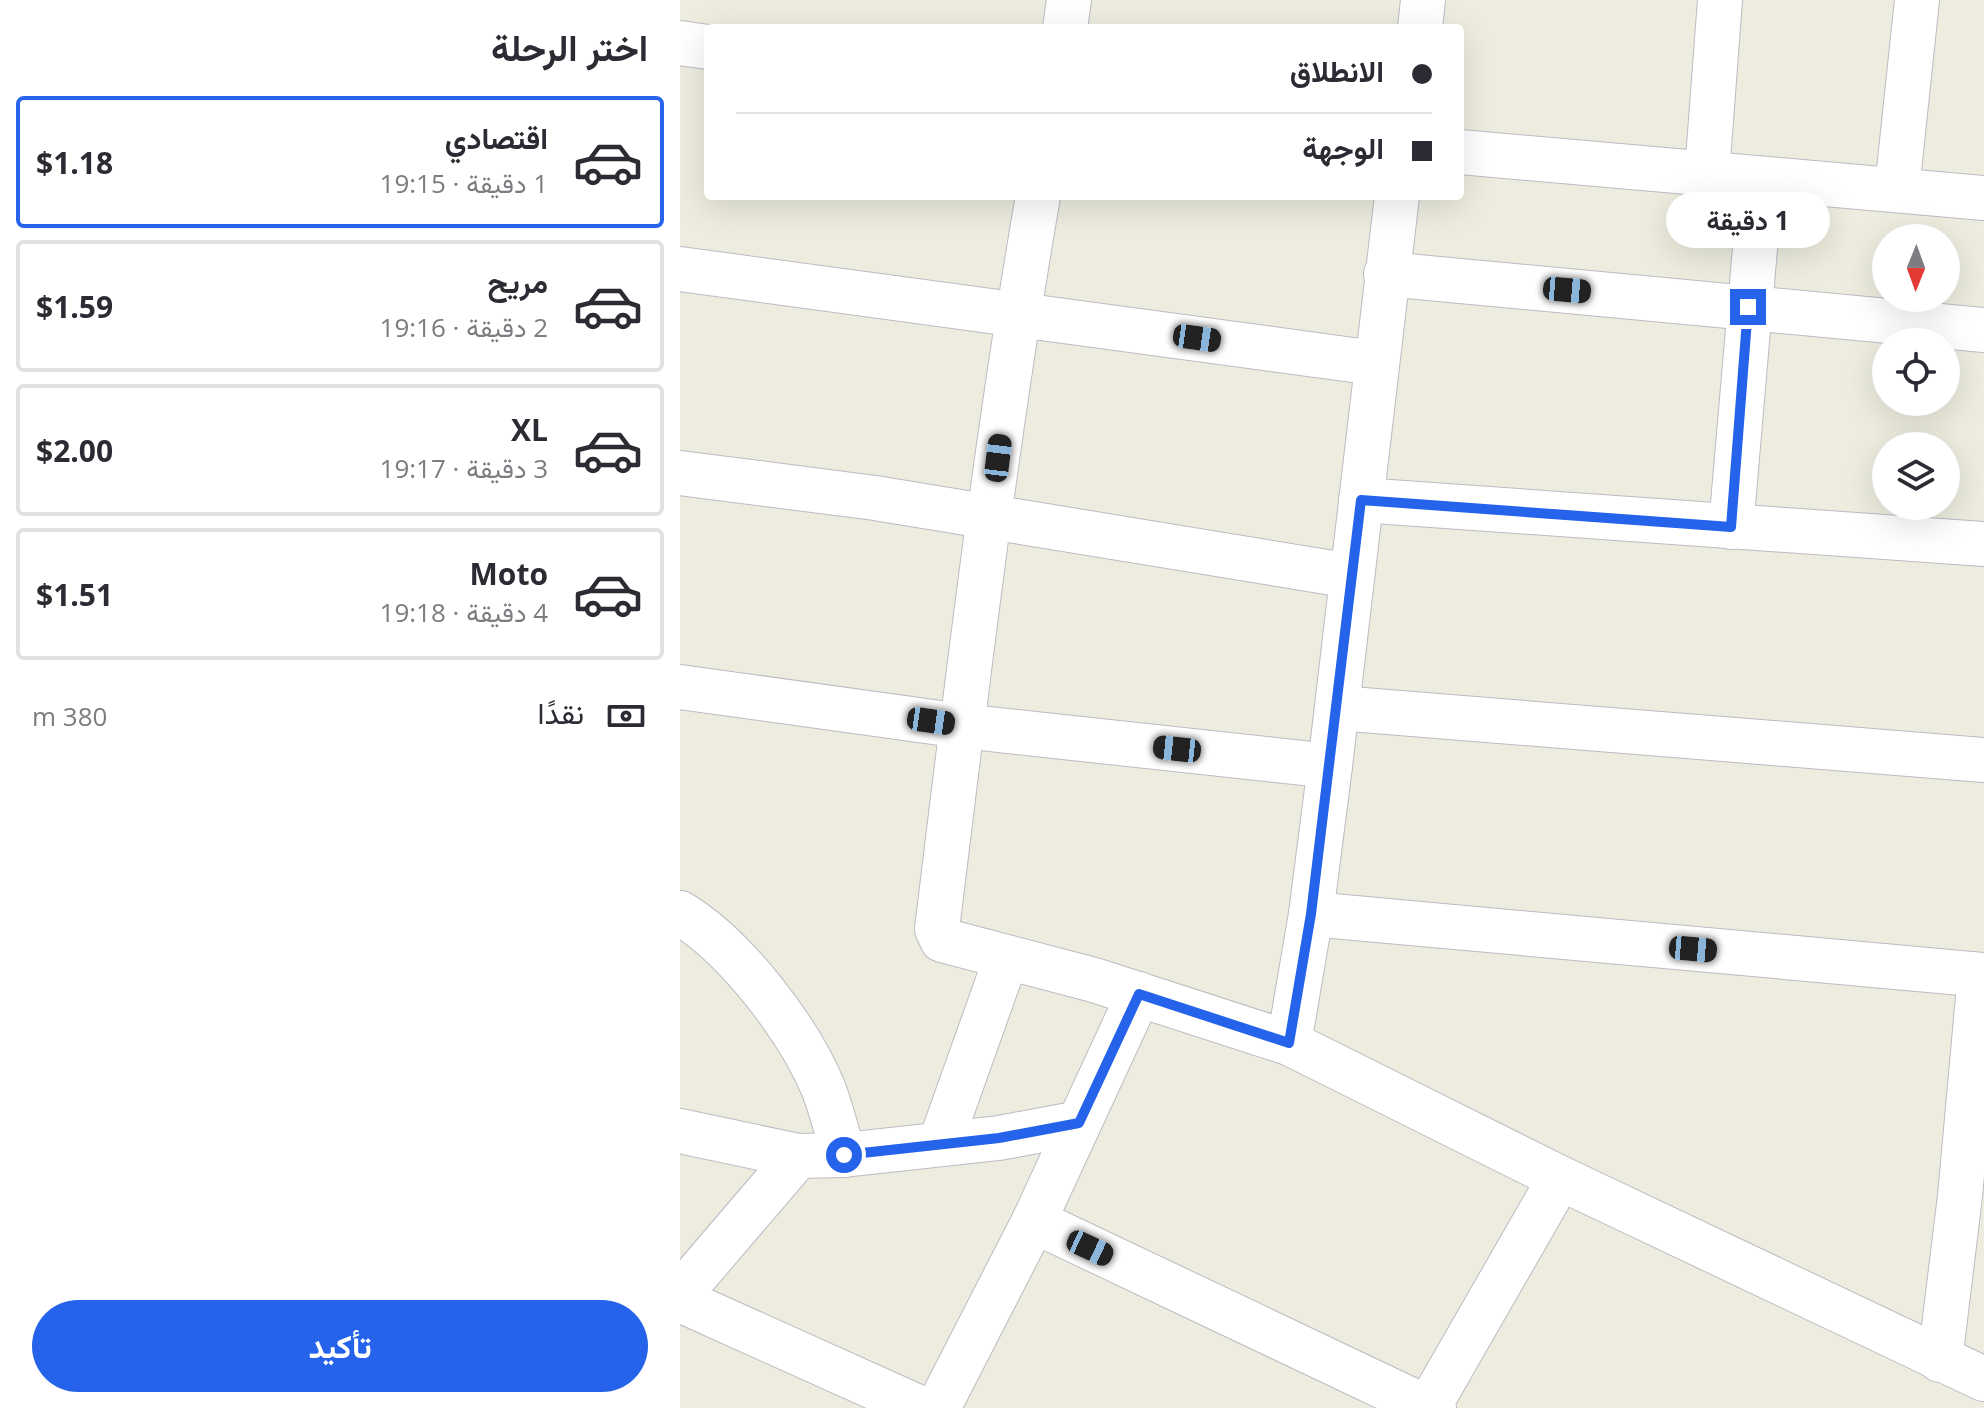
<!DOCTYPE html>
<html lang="ar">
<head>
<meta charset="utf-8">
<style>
  body { margin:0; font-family:"Open Sans",Vazirmatn,sans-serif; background:#f7f7f7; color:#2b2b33; direction:rtl; height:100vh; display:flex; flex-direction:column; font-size:30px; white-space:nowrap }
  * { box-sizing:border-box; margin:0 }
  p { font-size:26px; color:#7c7c81 }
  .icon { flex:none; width:44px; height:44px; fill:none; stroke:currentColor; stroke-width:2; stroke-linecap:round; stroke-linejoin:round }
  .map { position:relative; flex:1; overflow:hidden; direction:ltr }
  .details { display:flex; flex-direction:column; background:#fff; width:680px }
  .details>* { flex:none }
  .top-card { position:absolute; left:24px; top:24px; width:760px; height:176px; border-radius:8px; box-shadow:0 8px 32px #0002; direction:rtl; display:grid; align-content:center; height:176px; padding:0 32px; background:#fff }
  .needle { width:52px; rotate:181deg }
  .controls { position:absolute; left:1192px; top:224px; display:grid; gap:16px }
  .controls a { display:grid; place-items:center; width:88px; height:88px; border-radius:50%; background:#fff; box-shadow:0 8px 32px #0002; font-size:40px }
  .end { position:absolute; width:36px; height:36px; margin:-18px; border:10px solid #2563eb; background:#fff; box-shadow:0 0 0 4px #fff }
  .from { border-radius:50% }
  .bubble { position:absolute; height:56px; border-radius:28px; background:#fff; box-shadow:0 8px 32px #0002; font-size:26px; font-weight:700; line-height:56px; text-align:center; direction:rtl }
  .car { position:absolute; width:24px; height:48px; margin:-24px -12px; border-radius:10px; box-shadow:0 0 6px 2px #0007; background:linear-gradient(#222 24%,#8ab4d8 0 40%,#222 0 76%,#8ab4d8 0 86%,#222 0) }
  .top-card b { display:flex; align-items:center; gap:28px; height:76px; font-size:30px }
  .top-card b+b { border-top:2px solid #e1e1e2 }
  .top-card i { width:20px; height:20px; background:#2b2b33 }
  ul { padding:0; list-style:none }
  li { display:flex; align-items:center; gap:24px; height:132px; margin:0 16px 12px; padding:0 16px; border:4px solid #e1e1e2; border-radius:8px }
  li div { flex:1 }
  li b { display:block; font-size:30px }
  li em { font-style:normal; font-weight:700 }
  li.on { border-color:#2563eb }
  li>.icon { width:72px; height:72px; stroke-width:1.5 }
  h2 { padding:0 32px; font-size:36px; line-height:96px }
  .pay { display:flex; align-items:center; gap:20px; height:88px; padding:0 32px; font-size:30px }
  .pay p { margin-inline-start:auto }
  .cta { display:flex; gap:16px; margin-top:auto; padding:16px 32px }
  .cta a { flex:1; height:92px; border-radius:48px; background:#2563eb; color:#fff; font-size:32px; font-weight:700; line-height:92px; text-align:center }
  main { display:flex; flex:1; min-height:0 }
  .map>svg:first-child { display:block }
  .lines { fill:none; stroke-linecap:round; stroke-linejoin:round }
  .minor-casing { stroke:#babcc3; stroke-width:46 }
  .minor { stroke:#fff; stroke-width:44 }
  .route { stroke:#2563eb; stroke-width:10 }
</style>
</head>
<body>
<main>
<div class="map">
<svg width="1304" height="1408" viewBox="0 0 1304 1408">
  <rect width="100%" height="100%" fill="#edecdf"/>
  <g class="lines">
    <g class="minor-casing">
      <g id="minor">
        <polyline points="385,28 389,0"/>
        <polyline points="740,28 743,0"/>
        <polyline points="0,43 28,47"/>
        <polyline points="780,152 1304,198"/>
        <polyline points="1027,173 1040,0"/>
        <polyline points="1217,189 1237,0"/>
        <path d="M358 196C316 439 287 684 257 929L262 940 414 980 609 1043 880 1178 1304 1379"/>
        <polyline points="0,269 695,363"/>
        <polyline points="706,274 1304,330"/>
        <polyline points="0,473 195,498 671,576"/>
        <polyline points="681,500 1304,544"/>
        <polyline points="1051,527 1081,179"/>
        <polyline points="0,687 282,726 650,766 717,196"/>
        <polyline points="658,708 1304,760"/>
        <path d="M0 913C56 947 119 1029 144 1090 152 1111 157 1134 164 1155"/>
        <polyline points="631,914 1304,975"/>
        <polyline points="609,1043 631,914 650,766"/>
        <polyline points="0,1131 118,1156 164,1155 319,1138 399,1123"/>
        <polyline points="260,1144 326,959"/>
        <polyline points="354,1221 748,1408"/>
        <polyline points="0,1294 118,1156"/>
        <polyline points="0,1300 240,1408"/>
        <polyline points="1260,1360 1280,1196 1300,975"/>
        <polyline points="258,1408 354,1221 459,994"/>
        <polyline points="754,1408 749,1406 880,1178"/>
      </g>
    </g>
    <use href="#minor" class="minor"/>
  </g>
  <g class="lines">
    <polyline class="route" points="164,1155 319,1138 399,1123 459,994 609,1043 631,914 681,500 1051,527 1068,307"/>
  </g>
</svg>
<div class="controls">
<a><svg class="needle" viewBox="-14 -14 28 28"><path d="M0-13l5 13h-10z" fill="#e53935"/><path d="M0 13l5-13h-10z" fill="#7c7c81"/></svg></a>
<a><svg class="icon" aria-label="locate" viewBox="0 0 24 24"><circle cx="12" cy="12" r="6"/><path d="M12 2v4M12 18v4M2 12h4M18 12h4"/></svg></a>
<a><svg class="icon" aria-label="layers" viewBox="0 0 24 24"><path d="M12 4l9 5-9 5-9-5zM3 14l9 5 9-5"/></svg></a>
</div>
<i class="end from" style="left:164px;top:1155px"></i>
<i class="end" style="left:1068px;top:307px"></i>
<div class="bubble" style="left:986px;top:192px;width:164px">1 دقيقة</div>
<i class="car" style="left:887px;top:290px;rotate:95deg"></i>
<i class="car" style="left:517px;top:338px;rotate:98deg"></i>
<i class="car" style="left:318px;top:458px;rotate:7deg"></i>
<i class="car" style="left:251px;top:721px;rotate:98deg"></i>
<i class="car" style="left:497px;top:749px;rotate:276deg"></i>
<i class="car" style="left:1013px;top:949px;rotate:95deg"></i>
<i class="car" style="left:410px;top:1248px;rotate:115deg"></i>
<div class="top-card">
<b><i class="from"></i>الانطلاق</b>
<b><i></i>الوجهة</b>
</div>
</div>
<section class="details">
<h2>اختر الرحلة</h2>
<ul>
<li class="on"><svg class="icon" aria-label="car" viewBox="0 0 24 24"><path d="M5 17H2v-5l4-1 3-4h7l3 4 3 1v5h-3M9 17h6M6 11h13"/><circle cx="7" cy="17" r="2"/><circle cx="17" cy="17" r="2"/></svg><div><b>اقتصادي</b><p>1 دقيقة · 19:15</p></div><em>$1.18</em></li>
<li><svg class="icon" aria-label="car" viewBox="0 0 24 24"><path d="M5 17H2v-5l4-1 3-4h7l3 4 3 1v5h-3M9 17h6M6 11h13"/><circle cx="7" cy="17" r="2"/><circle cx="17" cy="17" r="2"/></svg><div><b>مريح</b><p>2 دقيقة · 19:16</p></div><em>$1.59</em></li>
<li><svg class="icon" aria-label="car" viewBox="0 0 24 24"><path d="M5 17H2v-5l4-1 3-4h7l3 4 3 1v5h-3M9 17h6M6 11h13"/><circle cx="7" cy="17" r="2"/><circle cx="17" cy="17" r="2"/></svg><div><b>XL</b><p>3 دقيقة · 19:17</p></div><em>$2.00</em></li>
<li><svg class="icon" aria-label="car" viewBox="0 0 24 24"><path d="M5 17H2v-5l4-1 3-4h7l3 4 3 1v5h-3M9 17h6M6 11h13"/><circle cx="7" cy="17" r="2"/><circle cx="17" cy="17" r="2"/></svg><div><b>Moto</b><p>4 دقيقة · 19:18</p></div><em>$1.51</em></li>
</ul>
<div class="pay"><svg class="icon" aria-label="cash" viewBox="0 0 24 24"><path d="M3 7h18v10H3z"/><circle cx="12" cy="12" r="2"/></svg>نقدًا<p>380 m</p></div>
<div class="cta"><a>تأكيد</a></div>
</section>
</main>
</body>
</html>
